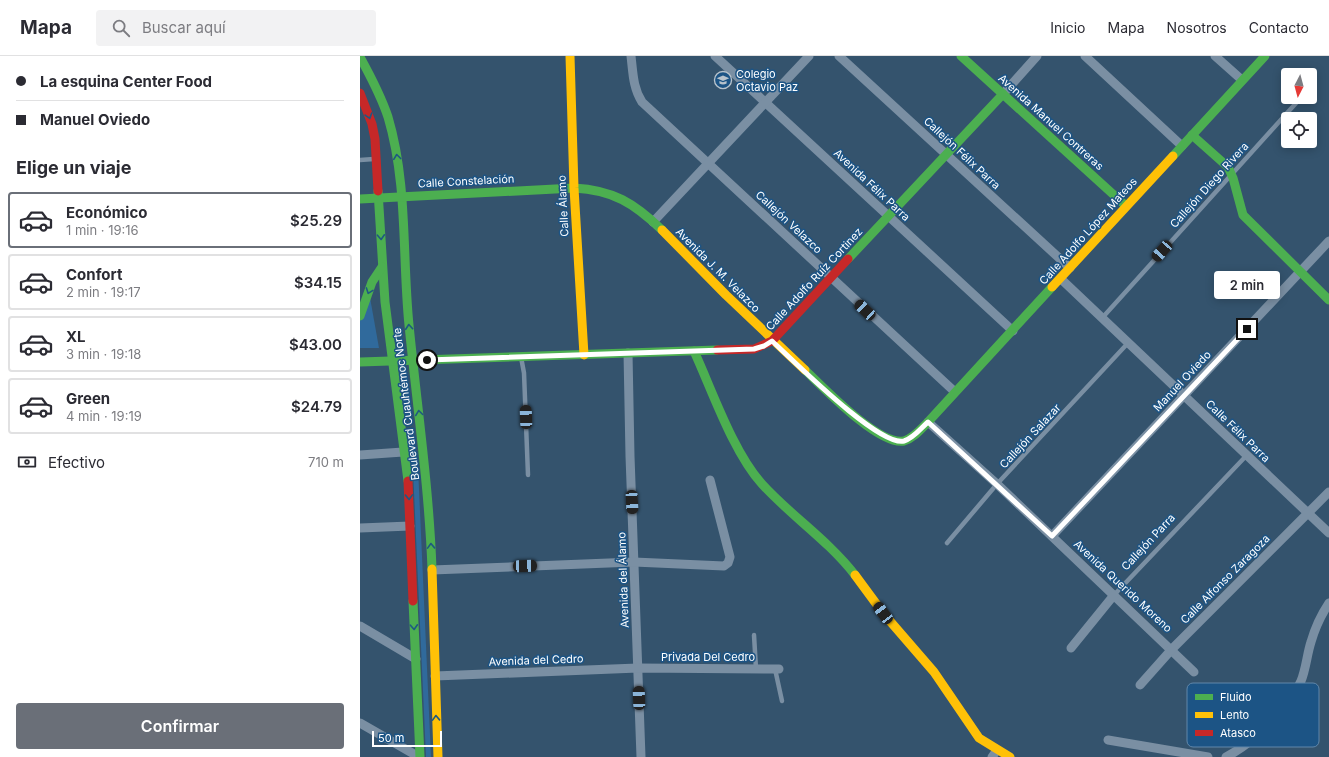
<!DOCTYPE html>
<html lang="es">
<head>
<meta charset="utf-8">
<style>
  body { margin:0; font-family:Inter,sans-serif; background:#f2f2f3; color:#2b2b33; height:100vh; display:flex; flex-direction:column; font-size:15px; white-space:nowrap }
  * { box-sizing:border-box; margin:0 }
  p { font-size:13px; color:#7c7c81 }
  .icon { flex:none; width:22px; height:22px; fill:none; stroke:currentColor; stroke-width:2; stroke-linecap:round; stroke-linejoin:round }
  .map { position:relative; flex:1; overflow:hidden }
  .panel { display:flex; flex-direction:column; background:#fff; width:360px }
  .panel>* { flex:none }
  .hud { display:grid; align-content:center; height:88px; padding:0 16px; background:#fff }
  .needle { width:26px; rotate:186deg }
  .tools { position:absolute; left:921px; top:12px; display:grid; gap:8px }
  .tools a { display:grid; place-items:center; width:36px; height:36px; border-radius:4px; background:#fff; box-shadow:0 2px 10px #0003; font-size:20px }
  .scale { position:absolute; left:12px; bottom:10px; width:70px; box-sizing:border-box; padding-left:4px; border:2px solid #fff; border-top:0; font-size:11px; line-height:14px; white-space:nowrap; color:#fff; -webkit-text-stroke:3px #1c5485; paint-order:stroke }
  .end { position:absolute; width:18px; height:18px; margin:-9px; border:5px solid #fff; background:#111; box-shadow:0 0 0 2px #111 }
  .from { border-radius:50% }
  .bubble { position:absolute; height:28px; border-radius:4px; background:#fff; box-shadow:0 2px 10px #0003; font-size:13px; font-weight:600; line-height:28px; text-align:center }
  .car { position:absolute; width:12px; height:24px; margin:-12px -6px; border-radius:5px; box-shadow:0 0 3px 1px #0007; background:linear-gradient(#222 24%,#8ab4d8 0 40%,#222 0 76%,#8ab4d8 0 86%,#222 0) }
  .hud b { display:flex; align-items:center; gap:14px; height:38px; font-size:15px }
  .hud b+b { border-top:1px solid #e1e1e2 }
  .hud i { width:10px; height:10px; background:#2b2b33 }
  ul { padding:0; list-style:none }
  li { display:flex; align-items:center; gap:12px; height:56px; margin:0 8px 6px; padding:0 8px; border:2px solid #e1e1e2; border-radius:4px }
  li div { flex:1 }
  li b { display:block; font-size:15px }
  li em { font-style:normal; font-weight:600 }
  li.current { border-color:#6a6f78 }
  li>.icon { width:36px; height:36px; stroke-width:1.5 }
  h2 { padding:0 16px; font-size:18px; line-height:48px }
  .pay { display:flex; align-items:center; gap:10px; height:44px; padding:0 16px; font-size:15px }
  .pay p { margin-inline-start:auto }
  .cta { display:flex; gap:8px; margin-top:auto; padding:8px 16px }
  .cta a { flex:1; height:46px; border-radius:4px; background:#6a6f78; color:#fff; font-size:16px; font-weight:600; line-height:46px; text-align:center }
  header { display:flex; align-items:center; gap:24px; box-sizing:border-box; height:56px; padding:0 20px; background:#fff; border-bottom:1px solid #e1e1e2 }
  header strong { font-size:19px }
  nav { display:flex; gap:22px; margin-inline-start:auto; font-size:14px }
  .search { width:280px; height:36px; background:#f2f2f3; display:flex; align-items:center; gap:10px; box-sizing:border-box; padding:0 14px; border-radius:4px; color:#7c7c81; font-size:15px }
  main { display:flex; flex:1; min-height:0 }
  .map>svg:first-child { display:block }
  .green { fill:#306a9c }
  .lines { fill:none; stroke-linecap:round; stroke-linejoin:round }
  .lane { stroke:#7a8fa3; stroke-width:4.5 }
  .street { stroke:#7a8fa3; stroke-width:9 }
  .fast { stroke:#4caf50; stroke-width:9 }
  .slow { stroke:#ffc107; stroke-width:9 }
  .jam { stroke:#c62828; stroke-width:9 }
  .oneway { stroke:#1e5982 }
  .route { stroke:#fff; stroke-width:5 }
  .labels { text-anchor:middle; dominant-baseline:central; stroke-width:3; stroke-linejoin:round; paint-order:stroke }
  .poi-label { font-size:11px; fill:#fff; stroke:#1c5485; text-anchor:start }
  .street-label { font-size:11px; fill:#fff; stroke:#1c5485 }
  .key { fill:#1c5485; stroke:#6087aa; stroke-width:1 }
  .key-label { font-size:11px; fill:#fff }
</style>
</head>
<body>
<header>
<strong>Mapa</strong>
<div class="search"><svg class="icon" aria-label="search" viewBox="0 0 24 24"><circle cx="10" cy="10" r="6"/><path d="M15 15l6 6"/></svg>Buscar aquí</div>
<nav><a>Inicio</a><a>Mapa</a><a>Nosotros</a><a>Contacto</a></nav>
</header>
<main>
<section class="panel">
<div class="hud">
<b><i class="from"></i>La esquina Center Food</b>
<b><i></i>Manuel Oviedo</b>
</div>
<h2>Elige un viaje</h2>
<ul>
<li class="current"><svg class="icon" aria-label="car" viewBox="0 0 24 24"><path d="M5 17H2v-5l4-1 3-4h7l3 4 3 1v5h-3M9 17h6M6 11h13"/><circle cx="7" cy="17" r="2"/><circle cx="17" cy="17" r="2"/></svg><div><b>Económico</b><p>1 min · 19:16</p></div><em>$25.29</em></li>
<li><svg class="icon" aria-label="car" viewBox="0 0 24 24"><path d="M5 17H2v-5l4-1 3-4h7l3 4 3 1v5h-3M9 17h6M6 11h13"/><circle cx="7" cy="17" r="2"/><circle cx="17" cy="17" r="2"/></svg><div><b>Confort</b><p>2 min · 19:17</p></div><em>$34.15</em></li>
<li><svg class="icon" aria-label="car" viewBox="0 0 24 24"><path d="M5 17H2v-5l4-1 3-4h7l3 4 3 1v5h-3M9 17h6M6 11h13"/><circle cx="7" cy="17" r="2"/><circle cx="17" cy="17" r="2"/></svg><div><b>XL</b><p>3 min · 19:18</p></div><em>$43.00</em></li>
<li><svg class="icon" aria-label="car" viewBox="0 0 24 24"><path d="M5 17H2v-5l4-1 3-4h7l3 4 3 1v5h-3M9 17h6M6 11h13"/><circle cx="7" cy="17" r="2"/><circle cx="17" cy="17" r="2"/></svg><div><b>Green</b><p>4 min · 19:19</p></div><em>$24.79</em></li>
</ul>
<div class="pay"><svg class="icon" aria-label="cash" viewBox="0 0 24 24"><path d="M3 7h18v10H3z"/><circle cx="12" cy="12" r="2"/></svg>Efectivo<p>710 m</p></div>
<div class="cta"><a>Confirmar</a></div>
</section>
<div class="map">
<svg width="969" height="701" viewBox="0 0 969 701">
  <rect width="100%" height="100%" fill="#34536d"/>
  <g class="green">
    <polygon points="9,236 19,292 0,292 0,260"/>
    <polygon points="52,392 58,411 71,701 66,701"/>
  </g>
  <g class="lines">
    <g class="lane">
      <polyline points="0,104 14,103"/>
      <polyline points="743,261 937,46"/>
      <polyline points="161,301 164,317 168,419"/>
      <polyline points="587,487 637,428 768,287"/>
      <polyline points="754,539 886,400"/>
      <polyline points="394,579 396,613"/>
      <polyline points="415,613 422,645"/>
    </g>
    <g class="street">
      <path d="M271 0C273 17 273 32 282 46L595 336"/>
      <polyline points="355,0 653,275"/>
      <polyline points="479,0 710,212"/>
      <polyline points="725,0 822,90"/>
      <polyline points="855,0 882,24"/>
      <polyline points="643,38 677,0"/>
      <polyline points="293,166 449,0"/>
      <polyline points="701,223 969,477"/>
      <polyline points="268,297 270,400 281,701"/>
      <polyline points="568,366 637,428 834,616"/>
      <polyline points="0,399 43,396"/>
      <polyline points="0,472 50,470"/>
      <polyline points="692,480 969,185"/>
      <polyline points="72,514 274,506 364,510 368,507 370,501 350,424"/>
      <polyline points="0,570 56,603"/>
      <polyline points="711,592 754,539"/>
      <polyline points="75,620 278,612 419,613"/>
      <polyline points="780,629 812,593 969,436"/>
      <polyline points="0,667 59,701"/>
      <polyline points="748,684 848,701"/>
      <polyline points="632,701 637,694"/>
      <path d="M866 701C893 687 929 653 941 625 946 613 947 598 951 586 955 572 961 559 969 547"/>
    </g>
    <g class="fast">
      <polyline points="601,0 766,150"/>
      <path d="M0 1C11 21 21 40 28 61 48 128 42 200 49 269 57 350 69 431 72 513"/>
      <polyline points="832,79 868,111 873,122 883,159 969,244"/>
      <polyline points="813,100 905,0"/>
      <polyline points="18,135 25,246 48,425"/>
      <path d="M0 143 214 132C253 134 274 147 302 174"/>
      <polyline points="488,203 643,38"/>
      <polyline points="0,260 12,226 22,211"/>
      <path d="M334 295C352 334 373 396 402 428 431 460 468 484 495 519"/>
      <polyline points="0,306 357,294"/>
      <path d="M445 314C463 331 519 390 544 385 554 382 561 373 568 366L692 231"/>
      <polyline points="53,545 60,701"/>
    </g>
    <g class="slow">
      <polyline points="210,0 214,132 224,299"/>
      <polyline points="302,174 366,239 445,314"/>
      <polyline points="692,231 813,100"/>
      <polyline points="72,513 78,701"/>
      <polyline points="495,519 523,557 574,616 619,682 650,701"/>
    </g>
    <g class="jam">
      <polyline points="0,37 12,68 15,83 18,135"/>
      <polyline points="357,294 394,293 412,285 488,203"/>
      <polyline points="48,425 53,545"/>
    </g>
  </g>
  <defs><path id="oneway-chevron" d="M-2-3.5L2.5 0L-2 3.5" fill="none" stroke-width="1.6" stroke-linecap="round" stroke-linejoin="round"/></defs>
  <g class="oneway">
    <use href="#oneway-chevron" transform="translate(9 60) rotate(72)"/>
    <use href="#oneway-chevron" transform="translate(37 101) rotate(-97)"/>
    <use href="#oneway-chevron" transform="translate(21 181) rotate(87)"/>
    <use href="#oneway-chevron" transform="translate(9 235) rotate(110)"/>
    <use href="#oneway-chevron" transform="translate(49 271) rotate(-95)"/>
    <use href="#oneway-chevron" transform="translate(59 357) rotate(-98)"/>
    <use href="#oneway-chevron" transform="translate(49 441) rotate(88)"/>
    <use href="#oneway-chevron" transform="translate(71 490) rotate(-92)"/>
    <use href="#oneway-chevron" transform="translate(54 571) rotate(87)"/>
    <use href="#oneway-chevron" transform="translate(76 662) rotate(-92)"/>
  </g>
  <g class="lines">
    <path class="route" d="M67 304 394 293 404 290 412 285C433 304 519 391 544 385 554 382 561 372 568 366L692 480 887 273"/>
  </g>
  <defs>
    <g id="school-ring" transform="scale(0.9)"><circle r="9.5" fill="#1c5485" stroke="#b8c3cc" stroke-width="1.5"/><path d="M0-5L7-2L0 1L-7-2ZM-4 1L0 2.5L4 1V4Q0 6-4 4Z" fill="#b8c3cc"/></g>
  </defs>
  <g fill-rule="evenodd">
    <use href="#school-ring" x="363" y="24"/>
  </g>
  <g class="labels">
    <g class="poi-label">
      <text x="376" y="18">Colegio<tspan x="376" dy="13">Octavio Paz</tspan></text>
    </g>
    <g class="street-label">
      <text transform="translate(691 66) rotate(42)">Avenida Manuel Contreras</text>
      <text transform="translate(602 97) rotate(43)">Callejón Félix Parra</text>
      <text transform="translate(106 125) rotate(-3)">Calle Constelación</text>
      <text transform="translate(512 129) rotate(43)">Avenida Félix Parra</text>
      <text transform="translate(849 129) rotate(-48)">Callejón Diego Rivera</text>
      <text transform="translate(203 150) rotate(-93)">Calle Álamo</text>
      <text transform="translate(429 166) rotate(43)">Callejón Velazco</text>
      <text transform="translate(728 175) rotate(-48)">Calle Adolfo López Mateos</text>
      <text transform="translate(358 214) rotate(45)">Avenida J. M. Velazco</text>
      <text transform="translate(454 223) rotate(-47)">Calle Adolfo Ruíz Cortinez</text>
      <text transform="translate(822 325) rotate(-47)">Manuel Oviedo</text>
      <text transform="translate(46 348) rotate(-97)">Boulevard Cuauhtémoc Norte</text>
      <text transform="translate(878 375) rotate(44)">Calle Félix Parra</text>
      <text transform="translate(670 380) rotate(-47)">Callejón Salazar</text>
      <text transform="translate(788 486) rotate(-47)">Callejón Parra</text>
      <text transform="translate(865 523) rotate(-45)">Calle Alfonso Zaragoza</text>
      <text transform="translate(263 524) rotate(-92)">Avenida del Álamo</text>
      <text transform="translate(763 530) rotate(43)">Avenida Querido Moreno</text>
      <text x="348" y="601">Privada Del Cedro</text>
      <text transform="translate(176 604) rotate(-2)">Avenida del Cedro</text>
    </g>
  </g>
  <rect x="827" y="627" width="132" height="64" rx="6" class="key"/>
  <rect x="835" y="638" width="18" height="6" fill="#4caf50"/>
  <rect x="835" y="656" width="18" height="6" fill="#ffc107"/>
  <rect x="835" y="674" width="18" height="6" fill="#c62828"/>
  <g class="key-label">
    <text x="860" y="645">Fluido</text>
    <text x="860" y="663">Lento</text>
    <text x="860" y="681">Atasco</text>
  </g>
</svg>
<div class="tools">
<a><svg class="needle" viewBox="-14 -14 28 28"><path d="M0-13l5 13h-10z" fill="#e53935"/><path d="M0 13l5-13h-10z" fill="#7c7c81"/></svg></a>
<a><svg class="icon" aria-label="locate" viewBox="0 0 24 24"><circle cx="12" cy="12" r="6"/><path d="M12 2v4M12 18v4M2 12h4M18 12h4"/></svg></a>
</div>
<div class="scale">50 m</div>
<i class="end from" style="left:67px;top:304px"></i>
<i class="end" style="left:887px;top:273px"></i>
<div class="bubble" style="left:854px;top:215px;width:66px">2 min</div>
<i class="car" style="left:802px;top:195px;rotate:222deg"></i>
<i class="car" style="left:505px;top:254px;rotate:313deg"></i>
<i class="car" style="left:166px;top:361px;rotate:358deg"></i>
<i class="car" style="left:272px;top:446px;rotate:177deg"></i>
<i class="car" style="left:165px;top:510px;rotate:88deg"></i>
<i class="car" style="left:523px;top:557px;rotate:323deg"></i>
<i class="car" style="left:279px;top:642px;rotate:358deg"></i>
</div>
</main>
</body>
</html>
